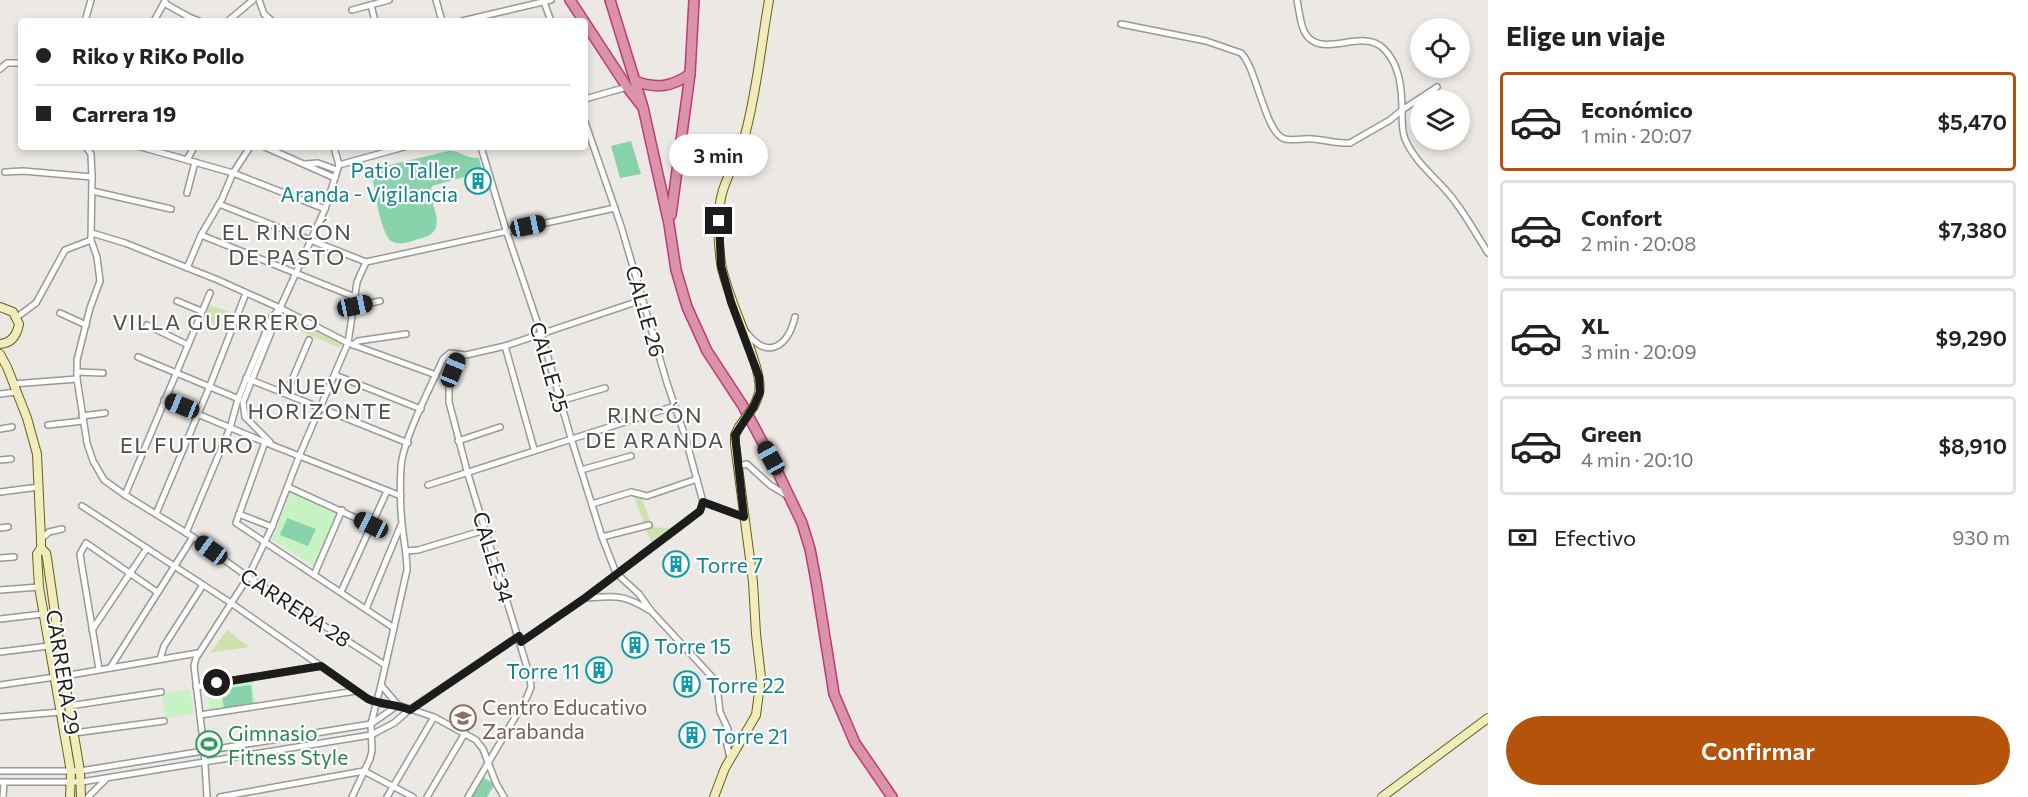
<!DOCTYPE html>
<html lang="es">
<head>
<meta charset="utf-8">
<style>
  body { margin:0; font-family:Commissioner,sans-serif; background:#f6f6f6; color:#222; height:100vh; display:flex; flex-direction:column; font-size:22px; white-space:nowrap }
  * { box-sizing:border-box; margin:0 }
  p { font-size:20px; color:#767676 }
  .icon { flex:none; width:33px; height:33px; fill:none; stroke:currentColor; stroke-width:2; stroke-linecap:round; stroke-linejoin:round }
  .map { position:relative; flex:1; overflow:hidden }
  .details { display:flex; flex-direction:column; background:#fff; width:540px }
  .details>* { flex:none }
  .guide { position:absolute; left:18px; top:18px; width:570px; height:132px; border-radius:6px; box-shadow:0 3px 9px #0003; display:grid; align-content:center; height:132px; padding:0 18px; background:#fff }
  .buttons { position:absolute; left:1410px; top:18px; display:grid; gap:12px }
  .buttons a { display:grid; place-items:center; width:60px; height:60px; border-radius:50%; background:#fff; box-shadow:0 3px 9px #0003; font-size:30px }
  .end { position:absolute; width:27px; height:27px; margin:-14px; border:8px solid #1c1c1c; background:#fff; box-shadow:0 0 0 3px #fff }
  .from { border-radius:50% }
  .bubble { position:absolute; height:42px; border-radius:21px; background:#fff; box-shadow:0 3px 9px #0003; font-size:20px; font-weight:600; line-height:42px; text-align:center }
  .car { position:absolute; width:18px; height:36px; margin:-18px -9px; border-radius:8px; box-shadow:0 0 4px 2px #0007; background:linear-gradient(#222 24%,#8ab4d8 0 40%,#222 0 76%,#8ab4d8 0 86%,#222 0) }
  .guide b { display:flex; align-items:center; gap:21px; height:57px; font-size:22px }
  .guide b+b { border-top:2px solid #e0e0e0 }
  .guide i { width:15px; height:15px; background:#222 }
  ul { padding:0; list-style:none }
  li { display:flex; align-items:center; gap:18px; height:99px; margin:0 12px 9px; padding:0 6px; border:3px solid #e0e0e0; border-radius:6px }
  li div { flex:1 }
  li b { display:block; font-size:22px }
  li em { font-style:normal; font-weight:600 }
  li.on { border-color:#b45309 }
  li>.icon { width:54px; height:54px; stroke-width:1.5 }
  h2 { padding:0 18px; font-size:27px; line-height:72px }
  .pay { display:flex; align-items:center; gap:15px; height:66px; padding:0 18px; font-size:22px }
  .pay p { margin-inline-start:auto }
  .cta { display:flex; gap:12px; margin-top:auto; padding:12px 18px }
  .cta a { flex:1; height:69px; border-radius:36px; background:#b45309; color:#fff; font-size:24px; font-weight:600; line-height:69px; text-align:center }
  main { display:flex; flex:1; min-height:0 }
  .map>svg:first-child { display:block }
  .grass { fill:#cee1ae }
  .park { fill:#c6f2c4 }
  .pitch { fill:#89d3ac }
  .lines { fill:none; stroke-linecap:round; stroke-linejoin:round }
  .street-casing { stroke:#999; stroke-width:8 }
  .secondary-casing { stroke:#656211; stroke-width:10 }
  .highway-casing { stroke:#c2387a; stroke-width:12 }
  .street { stroke:#fff; stroke-width:5 }
  .secondary { stroke:#f1ecbc; stroke-width:8 }
  .highway { stroke:#db93aa; stroke-width:9 }
  .secondary-bridge-casing { stroke:#656211; stroke-width:10; stroke-linecap:butt }
  .secondary-bridge { stroke:#f1ecbc; stroke-width:8 }
  .route { stroke:#1c1c1c; stroke-width:8 }
  .labels { text-anchor:middle; dominant-baseline:central; stroke-width:4.5; stroke-linejoin:round; paint-order:stroke }
  .culture-label { font-size:21px; fill:#0d838f; stroke:#fff; text-anchor:start }
  .street-label { font-size:21px; fill:#1c1c1c; stroke:#fff }
  .education-label { font-size:21px; fill:#785e54; stroke:#fff; text-anchor:start }
  .leisure-label { font-size:21px; fill:#27864d; stroke:#fff; text-anchor:start }
  .neighbourhood-label { font-size:22px; letter-spacing:1.5px; fill:#4f4f4f; stroke:#fff }
</style>
</head>
<body>
<main>
<div class="map">
<svg width="1488" height="797" viewBox="0 0 1488 797">
  <rect width="100%" height="100%" fill="#ece8e3"/>
  <g class="grass">
    <polygon points="208,305 234,313 228,329 203,320"/>
    <polygon points="284,313 341,343 340,348 280,322"/>
    <polygon points="636,494 643,500 652,527 676,529 652,544 633,495"/>
    <polygon points="227,630 249,647 210,653"/>
  </g>
  <g class="park">
    <polygon points="291,492 339,511 314,566 272,539"/>
    <polygon points="251,680 256,704 210,711 207,688"/>
    <polygon points="190,689 194,713 166,718 162,694"/>
  </g>
  <g class="pitch">
    <polygon points="631,141 641,174 620,178 611,146"/>
    <path d="M448 151C459 150 467 159 479 158L482 172 432 186C427 199 440 213 436 227 434 235 425 237 418 239 410 242 399 246 391 241 381 234 375 193 373 180L374 174 381 167Z"/>
    <polygon points="287,518 316,529 308,546 280,535"/>
    <polygon points="251,685 253,703 224,708 221,689"/>
    <polygon points="482,777 495,784 487,797 472,797 470,796"/>
  </g>
  <g class="lines">
    <g class="street-casing">
      <g id="street">
        <polyline points="259,0 264,14 272,21"/>
        <polyline points="436,0 442,21"/>
        <path d="M1297 0C1299 10 1300 22 1304 31 1319 62 1361 27 1383 48 1400 64 1402 89 1402 112 1402 121 1402 131 1405 139 1416 165 1440 180 1456 203 1468 219 1478 237 1488 253"/>
        <polyline points="544,2 551,21"/>
        <polyline points="164,3 189,17"/>
        <polyline points="371,5 375,21"/>
        <polyline points="352,10 389,0"/>
        <polyline points="85,21 91,0"/>
        <polyline points="154,21 165,1"/>
        <polyline points="187,21 189,17 199,21"/>
        <polyline points="228,21 253,0"/>
        <polyline points="462,21 551,0"/>
        <path d="M1121 24 1206 41 1241 53C1257 68 1265 134 1285 139 1294 141 1304 138 1313 139 1326 140 1338 144 1350 143L1390 120 1402 110 1437 87"/>
        <polyline points="0,69 7,63 21,63"/>
        <polyline points="585,99 627,87"/>
        <polyline points="585,122 621,226 667,383 685,436 703,502"/>
        <polyline points="86,147 91,154 92,177 91,240 97,257 100,281 90,308 77,360 77,379 87,443 93,461 104,480 125,495 193,537 248,577 385,665"/>
        <polyline points="141,147 233,173 325,209"/>
        <polyline points="265,147 335,178"/>
        <polyline points="334,147 339,165"/>
        <polyline points="481,147 506,230 541,333 571,438 602,537 616,573 639,594 652,612 713,678 717,686 720,712 728,729 727,745 730,758"/>
        <polyline points="187,160 194,147"/>
        <polyline points="305,164 318,163 337,170"/>
        <polyline points="339,165 404,147"/>
        <polyline points="5,172 23,171 92,177"/>
        <polyline points="92,191 171,209"/>
        <polyline points="187,193 195,162"/>
        <polyline points="219,204 366,262"/>
        <polyline points="92,233 125,243 218,280 280,308 348,343 436,375"/>
        <polyline points="201,235 355,297"/>
        <polyline points="366,262 615,208"/>
        <polyline points="187,268 201,235 222,199 233,173 250,147"/>
        <polyline points="177,301 201,311"/>
        <polyline points="355,306 380,301"/>
        <polyline points="60,313 86,325"/>
        <polyline points="17,317 36,303 65,250 91,240"/>
        <polyline points="147,325 188,345"/>
        <path d="M746 332C768 361 788 346 795 317"/>
        <polyline points="353,345 358,341 406,334"/>
        <polyline points="505,346 534,449"/>
        <polyline points="458,355 449,385 449,402 467,471 530,677 531,687 527,697 468,797"/>
        <polyline points="138,357 239,399"/>
        <polyline points="77,372 103,373"/>
        <polyline points="335,375 421,409"/>
        <polyline points="246,378 408,443"/>
        <polyline points="13,384 77,379"/>
        <polyline points="0,394 16,392"/>
        <polyline points="286,394 309,340"/>
        <polyline points="164,400 274,446 401,496"/>
        <polyline points="560,401 605,388"/>
        <polyline points="82,416 105,413"/>
        <polyline points="48,425 83,421"/>
        <polyline points="0,429 12,427"/>
        <polyline points="458,441 500,427"/>
        <polyline points="265,442 236,523 394,628"/>
        <polyline points="270,442 245,417 243,402 280,310"/>
        <polyline points="0,460 11,459"/>
        <polyline points="738,466 747,464 770,485 788,496"/>
        <polyline points="581,470 631,456"/>
        <polyline points="428,485 675,406"/>
        <polyline points="288,487 371,525"/>
        <polyline points="0,492 39,487"/>
        <polyline points="125,495 210,293"/>
        <polyline points="703,502 744,517"/>
        <polyline points="592,504 631,492 647,496 697,479"/>
        <polyline points="82,506 231,603 368,699 377,703 398,705"/>
        <polyline points="156,514 209,388 246,293"/>
        <polyline points="239,514 272,527"/>
        <polyline points="0,528 8,527"/>
        <polyline points="186,533 230,428 238,399 272,317 280,308 325,209 339,165"/>
        <polyline points="602,537 649,525"/>
        <polyline points="41,539 49,532 62,529"/>
        <polyline points="407,551 418,550 485,530"/>
        <polyline points="0,558 14,557"/>
        <polyline points="314,575 342,510"/>
        <polyline points="0,590 39,587"/>
        <polyline points="341,592 387,491"/>
        <path d="M586 598C616 596 623 594 649 610"/>
        <polyline points="366,609 401,525"/>
        <polyline points="0,619 43,614"/>
        <polyline points="92,630 147,548"/>
        <polyline points="521,642 585,598 678,528 700,511 703,502"/>
        <polyline points="0,652 49,646"/>
        <polyline points="160,659 164,646 203,585"/>
        <polyline points="110,668 193,537"/>
        <polyline points="99,669 81,561 80,554 86,543 157,592"/>
        <polyline points="64,676 198,653"/>
        <polyline points="0,685 55,677"/>
        <polyline points="381,685 398,705 434,717 476,740 483,749 496,783 504,797"/>
        <polyline points="196,687 321,666"/>
        <polyline points="69,706 161,692"/>
        <polyline points="200,715 356,691"/>
        <polyline points="0,717 61,712"/>
        <polyline points="74,733 164,721"/>
        <polyline points="0,771 80,771 371,724 398,705"/>
        <polyline points="0,782 81,782 371,735 394,723 409,710 519,636"/>
        <polyline points="3,797 4,782"/>
        <polyline points="88,797 106,779"/>
        <polyline points="207,797 204,749 194,666 196,658 248,577 272,527 300,454 348,343 357,282 366,262"/>
        <polyline points="220,797 364,771 413,797"/>
        <path d="M352 797 370 759 372 751 371 724 381 685 407 570C407 553 403 539 402 523 400 505 400 485 401 467 403 439 431 386 443 359L450 353 466 355 505 346 642 300"/>
        <polyline points="387,797 434,717"/>
        <polyline points="427,797 465,733"/>
      </g>
    </g>
    <g class="secondary-casing">
      <g id="secondary">
        <path d="M0 307 13 312 19 324C17 335 12 343 0 344"/>
        <polyline points="0,354 7,367 27,418 37,454 41,539 41,548 37,554 39,587 71,772 70,797"/>
        <path d="M754 406C756 402 758 397 759 393 765 369 725 295 721 263 718 239 716 213 723 190 729 171 740 154 745 135 757 91 761 45 769 0"/>
        <polyline points="41,548 46,553 47,558 64,676 80,771 81,797"/>
        <polyline points="714,797 725,768 756,715 761,677 756,634 753,582 735,444 735,435 739,427"/>
        <polyline points="1382,797 1488,718"/>
      </g>
    </g>
    <g class="highway-casing">
      <g id="highway">
        <polyline points="570,0 627,87 641,105"/>
        <polyline points="610,0 643,107 669,224 676,270 687,307 707,351 743,406 771,458 802,523 810,549 816,581 834,694 855,743 892,797"/>
        <path d="M635 81C656 89 672 87 690 74"/>
        <polyline points="671,215 690,74 694,0"/>
      </g>
    </g>
    <use href="#street" class="street"/>
    <use href="#secondary" class="secondary"/>
    <use href="#highway" class="highway"/>
    <g class="secondary-bridge-casing">
      <polyline id="secondary-bridge" points="739,427 754,406"/>
    </g>
    <use href="#secondary-bridge" class="secondary-bridge"/>
  </g>
  <g class="lines">
    <path class="route" d="M217 683 321 666 368 699C382 705 396 704 410 710L519 636 521 642 585 598 700 511 703 502 744 517 735 435 754 406 760 392 759 377 731 302 721 266 719 221"/>
  </g>
  <defs>
    <g id="building-ring" transform="scale(1.35)"><circle r="9.5" fill="#fff" stroke="#0f9aa8" stroke-width="1.5"/><path d="M-4-6H4V6H1V3H-1V6H-4ZM-2.5-4.3h1.7v1.8h-1.7ZM.8-4.3h1.7v1.8H.8ZM-2.5-1h1.7V.8h-1.7ZM.8-1h1.7V.8H.8Z" fill="#0f9aa8"/></g>
    <g id="school-ring" transform="scale(1.35)"><circle r="9.5" fill="#fff" stroke="#8d6e63" stroke-width="1.5"/><path d="M0-5L7-2L0 1L-7-2ZM-4 1L0 2.5L4 1V4Q0 6-4 4Z" fill="#8d6e63"/></g>
    <g id="stadium-ring" transform="scale(1.35)"><circle r="9.5" fill="#fff" stroke="#2e9e5b" stroke-width="1.5"/><path d="M0-5a6.5 5 0 1 0 0 10a6.5 5 0 1 0 0-10ZM-3.5-1.8h7v3.6h-7Z" fill="#2e9e5b"/></g>
  </defs>
  <g fill-rule="evenodd">
    <use href="#building-ring" x="478" y="181"/>
    <use href="#building-ring" x="676" y="564"/>
    <use href="#building-ring" x="635" y="645"/>
    <use href="#building-ring" x="599" y="670"/>
    <use href="#building-ring" x="687" y="684"/>
    <use href="#school-ring" x="463" y="718"/>
    <use href="#building-ring" x="692" y="735"/>
    <use href="#stadium-ring" x="209" y="744"/>
  </g>
  <g class="labels">
    <g class="culture-label">
      <text x="458" y="169" text-anchor="end">Patio Taller<tspan x="458" dy="24">Aranda - Vigilancia</tspan></text>
      <text x="696" y="564">Torre 7</text>
      <text x="654" y="645">Torre 15</text>
      <text x="580" y="670" text-anchor="end">Torre 11</text>
      <text x="706" y="684">Torre 22</text>
      <text x="712" y="735">Torre 21</text>
    </g>
    <g class="street-label">
      <text transform="translate(646 311) rotate(74)">CALLE 26</text>
      <text transform="translate(550 367) rotate(74)">CALLE 25</text>
      <text transform="translate(494 557) rotate(73)">CALLE 34</text>
      <text transform="translate(296 607) rotate(33)">CARRERA 28</text>
      <text transform="translate(64 672) rotate(81)">CARRERA 29</text>
    </g>
    <g class="education-label">
      <text x="482" y="706">Centro Educativo<tspan x="482" dy="24">Zarabanda</tspan></text>
    </g>
    <g class="leisure-label">
      <text x="228" y="732">Gimnasio<tspan x="228" dy="24">Fitness Style</tspan></text>
    </g>
    <g class="neighbourhood-label">
      <text x="287" y="231">EL RINCÓN<tspan x="287" dy="25">DE PASTO</tspan></text>
      <text x="216" y="321">VILLA GUERRERO</text>
      <text x="320" y="385">NUEVO<tspan x="320" dy="25">HORIZONTE</tspan></text>
      <text x="655" y="414">RINCÓN<tspan x="655" dy="25">DE ARANDA</tspan></text>
      <text x="187" y="444">EL FUTURO</text>
    </g>
  </g>
</svg>
<div class="buttons">
<a><svg class="icon" aria-label="locate" viewBox="0 0 24 24"><circle cx="12" cy="12" r="6"/><path d="M12 2v4M12 18v4M2 12h4M18 12h4"/></svg></a>
<a><svg class="icon" aria-label="layers" viewBox="0 0 24 24"><path d="M12 4l9 5-9 5-9-5zM3 14l9 5 9-5"/></svg></a>
</div>
<i class="end from" style="left:217px;top:683px"></i>
<i class="end" style="left:719px;top:221px"></i>
<div class="bubble" style="left:669px;top:134px;width:99px">3 min</div>
<i class="car" style="left:528px;top:226px;rotate:78deg"></i>
<i class="car" style="left:355px;top:306px;rotate:78deg"></i>
<i class="car" style="left:453px;top:370px;rotate:22deg"></i>
<i class="car" style="left:182px;top:406px;rotate:292deg"></i>
<i class="car" style="left:771px;top:458px;rotate:331deg"></i>
<i class="car" style="left:371px;top:525px;rotate:296deg"></i>
<i class="car" style="left:211px;top:550px;rotate:306deg"></i>
<div class="guide">
<b><i class="from"></i>Riko y RiKo Pollo</b>
<b><i></i>Carrera 19</b>
</div>
</div>
<section class="details">
<h2>Elige un viaje</h2>
<ul>
<li class="on"><svg class="icon" aria-label="car" viewBox="0 0 24 24"><path d="M5 17H2v-5l4-1 3-4h7l3 4 3 1v5h-3M9 17h6M6 11h13"/><circle cx="7" cy="17" r="2"/><circle cx="17" cy="17" r="2"/></svg><div><b>Económico</b><p>1 min · 20:07</p></div><em>$5,470</em></li>
<li><svg class="icon" aria-label="car" viewBox="0 0 24 24"><path d="M5 17H2v-5l4-1 3-4h7l3 4 3 1v5h-3M9 17h6M6 11h13"/><circle cx="7" cy="17" r="2"/><circle cx="17" cy="17" r="2"/></svg><div><b>Confort</b><p>2 min · 20:08</p></div><em>$7,380</em></li>
<li><svg class="icon" aria-label="car" viewBox="0 0 24 24"><path d="M5 17H2v-5l4-1 3-4h7l3 4 3 1v5h-3M9 17h6M6 11h13"/><circle cx="7" cy="17" r="2"/><circle cx="17" cy="17" r="2"/></svg><div><b>XL</b><p>3 min · 20:09</p></div><em>$9,290</em></li>
<li><svg class="icon" aria-label="car" viewBox="0 0 24 24"><path d="M5 17H2v-5l4-1 3-4h7l3 4 3 1v5h-3M9 17h6M6 11h13"/><circle cx="7" cy="17" r="2"/><circle cx="17" cy="17" r="2"/></svg><div><b>Green</b><p>4 min · 20:10</p></div><em>$8,910</em></li>
</ul>
<div class="pay"><svg class="icon" aria-label="cash" viewBox="0 0 24 24"><path d="M3 7h18v10H3z"/><circle cx="12" cy="12" r="2"/></svg>Efectivo<p>930 m</p></div>
<div class="cta"><a>Confirmar</a></div>
</section>
</main>
</body>
</html>
